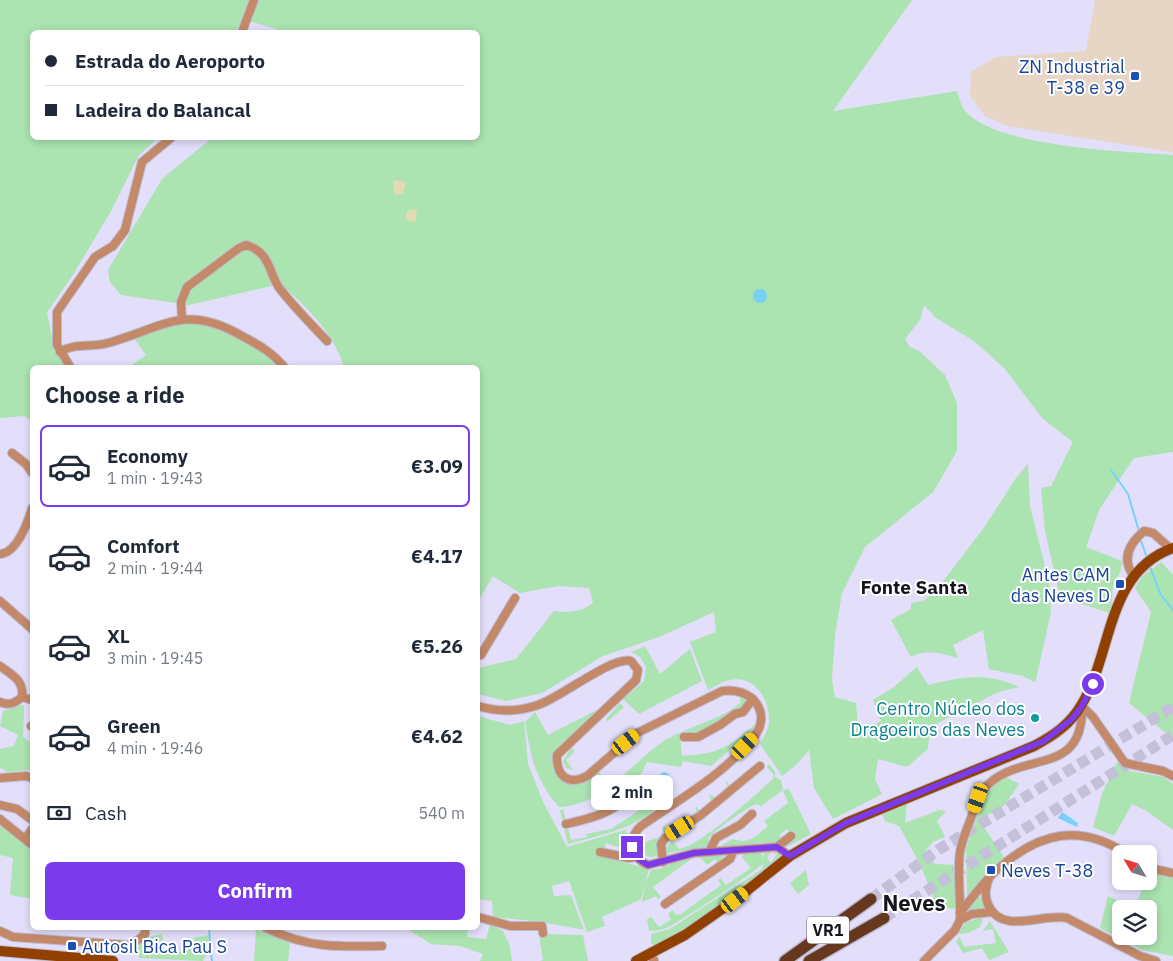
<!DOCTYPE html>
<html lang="en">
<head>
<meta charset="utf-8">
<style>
  body { margin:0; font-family:"IBM Plex Sans",sans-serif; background:#f6f6f7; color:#1f2937; height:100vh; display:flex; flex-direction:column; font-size:19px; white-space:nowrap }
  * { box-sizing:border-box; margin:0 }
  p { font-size:16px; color:#747a83 }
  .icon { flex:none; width:28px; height:28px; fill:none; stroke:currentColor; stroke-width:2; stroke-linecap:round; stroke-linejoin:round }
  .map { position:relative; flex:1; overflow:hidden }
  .sheet { position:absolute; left:30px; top:365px; width:450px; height:565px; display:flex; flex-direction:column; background:#fff; border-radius:8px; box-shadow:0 2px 8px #0003 }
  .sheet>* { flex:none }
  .hud { position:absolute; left:30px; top:30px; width:450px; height:110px; border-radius:8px; box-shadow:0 2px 8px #0003; display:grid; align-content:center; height:110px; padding:0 15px; background:#fff }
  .needle { width:32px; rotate:308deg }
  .controls { position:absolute; left:1112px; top:845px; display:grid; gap:10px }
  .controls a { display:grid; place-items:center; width:45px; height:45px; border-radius:8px; background:#fff; box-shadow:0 2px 8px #0003; font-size:25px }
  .end { position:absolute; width:22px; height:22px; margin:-11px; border:6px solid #7c3aed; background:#fff; box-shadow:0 0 0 2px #fff }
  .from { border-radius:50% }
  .bubble { position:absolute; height:35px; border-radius:8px; background:#fff; box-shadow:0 2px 8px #0003; font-size:16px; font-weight:700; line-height:35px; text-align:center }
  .car { position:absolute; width:15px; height:30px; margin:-15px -8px; border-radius:6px; box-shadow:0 0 4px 1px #0007; background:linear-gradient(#f5c518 24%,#345 0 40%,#f5c518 0 76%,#345 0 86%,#f5c518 0) }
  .hud b { display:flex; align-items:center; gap:18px; height:48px; font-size:19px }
  .hud b+b { border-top:1px solid #e0e1e3 }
  .hud i { width:12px; height:12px; background:#1f2937 }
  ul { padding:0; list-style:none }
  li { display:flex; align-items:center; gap:15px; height:82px; margin:0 10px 8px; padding:0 5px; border:2px solid transparent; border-radius:8px }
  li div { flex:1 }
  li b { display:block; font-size:19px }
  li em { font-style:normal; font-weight:700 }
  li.current { border-color:#7c3aed }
  li>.icon { width:45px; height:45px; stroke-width:1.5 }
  h2 { padding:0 15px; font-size:22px; line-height:60px }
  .pay { display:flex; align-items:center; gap:12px; height:55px; padding:0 15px; font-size:19px }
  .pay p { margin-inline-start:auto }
  .action { display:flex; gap:10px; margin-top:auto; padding:10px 15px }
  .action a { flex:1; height:58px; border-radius:8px; background:#7c3aed; color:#fff; font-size:20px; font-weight:700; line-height:58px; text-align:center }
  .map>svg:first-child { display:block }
  .industrial { fill:#e7d5c5 }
  .green { fill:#abe3b1; fill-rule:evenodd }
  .sand { fill:#e3d9b4 }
  .water { fill:#79d1fa }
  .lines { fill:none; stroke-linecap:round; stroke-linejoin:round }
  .stream { stroke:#79d1fa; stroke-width:2 }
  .highway-tunnel { stroke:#c4c0d9; stroke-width:11; stroke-dasharray:11 5.5; stroke-linecap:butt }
  .minor-casing { stroke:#bebad2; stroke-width:10 }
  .major-casing { stroke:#bebad2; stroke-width:12 }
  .highway-casing { stroke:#bebad2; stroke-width:14 }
  .minor { stroke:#c38969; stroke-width:8 }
  .major { stroke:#924000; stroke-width:10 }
  .highway { stroke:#66391f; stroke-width:11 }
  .route { stroke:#7c3aed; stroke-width:6 }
  .transit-dot { fill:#1a4fb4; stroke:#fff; stroke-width:2 }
  .culture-dot { fill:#0f9aa8; stroke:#fff; stroke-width:2 }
  .labels { text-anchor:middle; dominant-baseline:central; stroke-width:4; stroke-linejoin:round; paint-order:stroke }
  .shield { fill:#fff; stroke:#5c5a62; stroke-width:1 }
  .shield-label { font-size:16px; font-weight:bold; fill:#16141e }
  .transit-label { font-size:18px; fill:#164399; stroke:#fff; text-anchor:end }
  .culture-label { font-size:18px; fill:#0d838f; stroke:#fff; text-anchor:end }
  .neighbourhood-label { font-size:19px; font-weight:bold; fill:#16141e; stroke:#fff }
  .district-label { font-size:22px; font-weight:bold; fill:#16141e; stroke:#fff }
</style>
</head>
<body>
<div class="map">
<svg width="1173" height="961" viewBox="0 0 1173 961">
  <rect width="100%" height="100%" fill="#e3defa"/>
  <polygon class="industrial" points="1095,0 1173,0 1173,152 1007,126 985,116 970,96 971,72 996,57 1086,51"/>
  <g class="green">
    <path d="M0 0H912L833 111 957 91C959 97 961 107 966 112 1001 148 1123 151 1173 155V452L1134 458 1100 508 1086 547 1122 561C1122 575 1115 577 1113 588 1112 597 1112 604 1110 613L1060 597 1045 531 1041 488 1051 486 1073 442 1043 419 1004 368 974 341 936 318 924 305 920 320 905 339 910 347 919 351 945 375 957 403V451L933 492 865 547 842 593 835 635 832 679 835 697 856 703 858 724H876L881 721 873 700 894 687 917 667 928 685C963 677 985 672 1019 687L998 692 930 727 928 749 907 767 878 759 875 779 882 794 833 819 814 788 809 750 796 765 782 776 760 744C763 738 769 729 769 722 770 698 753 672 726 681 720 683 714 687 708 690L690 642 716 632 714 612 659 637 603 656 542 693 506 701 478 694V668L516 659 554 611C569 613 581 612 593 603L589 588 558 586 520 593 493 576 480 598 478 596V368L344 367C333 332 308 308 280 284L189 305 121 295 110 282 108 270 162 179 212 138H478V32H276L277 29 242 19 236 32H32V138H158L139 155 111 211 73 275 47 312 54 348 68 367 32 368V421L24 416 0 418Z"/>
    <polygon points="181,322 215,324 273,357 281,368 127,368 146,355 134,338"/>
    <path d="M1028 464 1030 506 1049 583 1051 612 1036 680 1034 682 1023 676 989 669 983 630 953 645 958 658C942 654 927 648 911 657L891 620 911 609V603L923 601 935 592 983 529 1016 478Z"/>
    <polygon points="1161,562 1173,575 1173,739 1129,703 1151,612 1135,588 1142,577"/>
    <polygon points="645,646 660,674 690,649 702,681 639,714 623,699 644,681 646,667 640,657 631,652"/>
    <path d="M740 696 745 697 748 700 740 709 697 734 685 733 680 735 682 756C720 754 728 747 757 723L752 736 748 734 711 766 683 761 681 767 647 762 641 774 630 785 628 781C603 790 586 806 559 807 535 780 531 757 525 722L535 712 548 735 599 709 554 752 553 769 561 780C578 784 585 781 599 772L609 785C628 774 642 756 661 743 684 727 722 720 740 703Z"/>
    <polygon points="620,703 624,707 608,721 606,719"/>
    <polygon points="20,705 24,706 23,737 32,743 32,763 29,770 8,772 0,768 0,749 14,746 18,735 0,726 3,711"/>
    <polygon points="478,716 510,725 524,721 528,764 543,802 567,847 625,830 630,836 627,855 623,854 621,848 606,843 605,848 596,850 597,855 649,869 641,899 602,917 605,926 587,932 569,881 552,886 554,896 571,895 584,930 542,922 493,917 492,901 478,899"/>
    <polygon points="571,748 575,751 566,760 573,770 566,768 563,761"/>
    <polygon points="1117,762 1130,771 1164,777 1173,784 1173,830 1145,810 1132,804 1114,836 1093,827 1102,794"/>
    <path d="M769 764 775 772V777L781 780 783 790 789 789 811 834 787 847 784 844 792 835 787 829 779 835 783 839 778 842 720 846 733 839C749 845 756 836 768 826L764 821 788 803 783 790 761 806 757 804C749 806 712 832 708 839L711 842 708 846 667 853 666 848 672 840 679 849C701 846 755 795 773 779L774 775 767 767Z"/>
    <polygon points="1003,775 1019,784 1004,806 979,820 1004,857 967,898 966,848 984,797"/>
    <polygon points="725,779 732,788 670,834 659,856 650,857 641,853 639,847 639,837 642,844 655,838 656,839 664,833 662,828 665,826 668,831 678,825 681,817 683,820 697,813 695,808 697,807 699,810 711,803 709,794 714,797 719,796 727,786"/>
    <path d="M642 783 657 808C631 830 600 835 568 844L560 810 563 809 571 840 587 837 586 834 611 829 644 807 638 794 639 785Z"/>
    <polygon points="907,804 905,823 939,810 946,811 937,821 945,837 933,842 926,850 935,864 958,865 957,909 937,907 920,864 899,826 885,821 882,815"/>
    <polygon points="0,824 32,850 32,899 10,895 13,858 0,855"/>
    <path d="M773 850 777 852 775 854 771 851 767 858 771 863 778 852 781 855 779 859 736 894 657 948 651 943V934L670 929 762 869 763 863C760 869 674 926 664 929 659 930 654 931 649 931L647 919 651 917 659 927 671 920 668 914 673 910 676 915 681 914 721 885 718 880 720 878 726 885 751 868 742 857 745 852 761 853 763 858 764 853Z"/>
    <polygon points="708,854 726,855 717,862 715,859 707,865 700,857 691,859 653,887 661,897 658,899 656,896 642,902 645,884 651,870 659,869 682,860"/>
    <polygon points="806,870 809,885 798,894 790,883"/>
    <path d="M1149 874 1173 877V956L1142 950 1100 928 1108 896 1134 908 1146 881H1149ZM1121 909H1149V936H1121Z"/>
    <polygon points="978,896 982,898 986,909 965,914"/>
    <polygon points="983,917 980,927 968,933 959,934 965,923"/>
    <polygon points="990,921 1009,952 989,960 982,948 963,953 956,941 960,937 964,947 996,943 993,929 983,931"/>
    <polygon points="490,924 503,931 510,946 512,961 480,961 483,954 460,946 431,944 409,930 384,928 468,928 467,937 486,939"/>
    <polygon points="256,929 290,943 288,961 254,961"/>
    <polygon points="162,934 163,939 157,945 160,953 171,954 194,948 194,938 209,935 210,948 203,961 139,958 136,947 152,936"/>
    <polygon points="547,934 583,935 588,961 540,961 543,960 539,935"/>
  </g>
  <g class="sand">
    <polygon points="393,180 406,182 403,194 396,195 394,192"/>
    <polygon points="415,209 417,211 416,220 414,222 406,220 407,211"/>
  </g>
  <g class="water">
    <circle cx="760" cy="296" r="7"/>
    <polygon points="664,772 669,774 667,793 658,792 660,774"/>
    <polygon points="1062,812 1078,823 1077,827 1058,818"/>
  </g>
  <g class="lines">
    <g class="stream">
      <polyline points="1111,470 1128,494 1139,531"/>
      <polyline points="1140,538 1147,558"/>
      <polyline points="1150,567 1161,595 1173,610"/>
      <polyline points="209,928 212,961"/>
    </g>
    <g class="highway-tunnel">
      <polyline points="871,899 938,850 1173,707"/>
      <polyline points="884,918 1173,735"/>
    </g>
    <g class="minor-casing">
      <g id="minor">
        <polyline points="242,32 254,0"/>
        <path d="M182 319 181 302 187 287 239 248 246 245C271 252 269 275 280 289 295 308 311 324 327 341"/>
        <path d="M60 352C76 342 92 348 108 343 165 327 185 303 242 336 259 345 273 353 285 368"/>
        <polyline points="71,368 57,345 57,312 95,257 113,246 125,230 142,162 171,138"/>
        <polyline points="12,453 26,464 32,473"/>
        <path d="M0 554C17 553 28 522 32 508"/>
        <path d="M1133 575C1121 558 1130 543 1144 531L1153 533 1171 549"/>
        <polyline points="0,601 32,629"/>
        <polyline points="478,656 481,655 515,598"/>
        <path d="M0 666C12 675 24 680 22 697 15 703 9 706 0 702"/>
        <polyline points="22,697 32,700"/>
        <path d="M478 706C498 712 518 712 538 705 560 698 612 656 631 661L638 670 636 680 557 755C556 776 568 786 587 776L637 733 722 691C751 686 774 713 753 738 723 775 680 799 641 826 627 839 630 857 648 865L694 853 734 850 777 847 790 856"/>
        <polyline points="1082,706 1093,717 1125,763 1163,771 1173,776"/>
        <polyline points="31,726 32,727"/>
        <polyline points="684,737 698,737 720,725 735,714 743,712 753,699"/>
        <polyline points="0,778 26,776 32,778"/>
        <polyline points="0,805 17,809 32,820"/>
        <polyline points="0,819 32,845"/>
        <path d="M566 824C587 819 612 814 627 797 631 792 630 785 636 780L643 783 649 797 662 811"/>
        <polyline points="25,839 32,829"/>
        <polyline points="777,847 791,836"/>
        <polyline points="600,852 629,858 635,857"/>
        <polyline points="709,852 716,838 740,825 752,814"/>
        <polyline points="663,862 661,844 665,838 701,815 760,766"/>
        <polyline points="1149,868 1173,873"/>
        <path d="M989 878C985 889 984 898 990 908 1004 934 1044 913 1067 918L1140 956 1156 961"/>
        <polyline points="665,904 730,859 734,850"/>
        <path d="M960 913C972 898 984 881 998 869 1039 832 1080 823 1127 854"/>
        <polyline points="478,917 510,926 542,926 543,933"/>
        <polyline points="960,920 972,914 992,912"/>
        <path d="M266 928C307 948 338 947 382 946"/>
        <path d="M0 931 13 937 127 945C135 943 139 940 145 934V928"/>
        <polyline points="653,961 654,960"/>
        <path d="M924 961 955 930 960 920C961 900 957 871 960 852 962 839 968 827 972 815 975 807 977 798 982 791 1017 747 1084 781 1082 706"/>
      </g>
    </g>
    <g class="major-casing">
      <g id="major">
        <polyline points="0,951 113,961"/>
        <path d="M636 961 685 935 735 900 790 856 846 823 1034 746C1053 736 1071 724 1082 704 1113 652 1106 572 1173 548"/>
      </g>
    </g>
    <g class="highway-casing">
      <g id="highway">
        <polyline points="785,961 871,899"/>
        <polyline points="809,961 884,918"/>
      </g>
    </g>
    <use href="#minor" class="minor"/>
    <use href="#major" class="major"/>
    <use href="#highway" class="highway"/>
  </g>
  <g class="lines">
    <polyline class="route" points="632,847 635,857 648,865 694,853 777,847 790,856 846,823 1044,741 1072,719 1082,706 1093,684"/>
  </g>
  <g class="transit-dot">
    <rect x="1130" y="71" width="10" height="10" rx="2.5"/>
    <rect x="1115" y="579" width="10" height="10" rx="2.5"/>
    <rect x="986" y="865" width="10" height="10" rx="2.5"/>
    <rect x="67" y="941" width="10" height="10" rx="2.5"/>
  </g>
  <circle class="culture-dot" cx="1035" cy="718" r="5"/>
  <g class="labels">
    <rect class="shield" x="807" y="916.5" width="42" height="27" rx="4"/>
    <g class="shield-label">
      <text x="828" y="930">VR1</text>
    </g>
    <g class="transit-label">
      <text x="1125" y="66">ZN Industrial<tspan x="1125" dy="21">T-38 e 39</tspan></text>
      <text x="1110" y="574">Antes CAM<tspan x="1110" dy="21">das Neves D</tspan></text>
      <text x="1001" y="870" text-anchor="start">Neves T-38</text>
      <text x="82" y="946" text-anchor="start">Autosil Bica Pau S</text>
    </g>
    <g class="culture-label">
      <text x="1025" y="708">Centro Núcleo dos<tspan x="1025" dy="21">Dragoeiros das Neves</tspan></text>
    </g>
    <g class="neighbourhood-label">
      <text x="914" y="587">Fonte Santa</text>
    </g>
    <g class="district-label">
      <text x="914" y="902">Neves</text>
    </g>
  </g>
</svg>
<div class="controls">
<a><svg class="needle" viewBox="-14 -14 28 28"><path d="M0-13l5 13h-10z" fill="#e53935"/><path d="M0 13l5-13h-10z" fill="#747a83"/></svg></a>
<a><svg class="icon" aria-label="layers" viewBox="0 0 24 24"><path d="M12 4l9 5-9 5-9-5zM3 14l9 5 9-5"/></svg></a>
</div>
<i class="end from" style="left:1093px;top:684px"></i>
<i class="end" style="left:632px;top:847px"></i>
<div class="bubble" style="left:591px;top:775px;width:82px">2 min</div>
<i class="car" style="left:626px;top:742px;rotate:52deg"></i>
<i class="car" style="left:745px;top:746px;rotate:45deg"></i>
<i class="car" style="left:978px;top:798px;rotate:199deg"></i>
<i class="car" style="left:680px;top:828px;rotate:237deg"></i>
<i class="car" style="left:735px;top:900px;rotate:52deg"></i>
<div class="hud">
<b><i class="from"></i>Estrada do Aeroporto</b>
<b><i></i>Ladeira do Balancal</b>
</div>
<section class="sheet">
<h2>Choose a ride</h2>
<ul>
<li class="current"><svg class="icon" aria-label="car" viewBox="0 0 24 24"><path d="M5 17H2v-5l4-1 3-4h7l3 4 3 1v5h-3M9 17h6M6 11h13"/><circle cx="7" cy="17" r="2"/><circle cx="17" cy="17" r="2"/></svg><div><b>Economy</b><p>1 min · 19:43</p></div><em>€3.09</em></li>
<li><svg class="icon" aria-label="car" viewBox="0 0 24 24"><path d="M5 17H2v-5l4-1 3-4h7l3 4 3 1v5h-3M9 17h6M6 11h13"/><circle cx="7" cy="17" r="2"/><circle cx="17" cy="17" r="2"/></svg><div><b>Comfort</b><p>2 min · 19:44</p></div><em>€4.17</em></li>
<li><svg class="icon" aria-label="car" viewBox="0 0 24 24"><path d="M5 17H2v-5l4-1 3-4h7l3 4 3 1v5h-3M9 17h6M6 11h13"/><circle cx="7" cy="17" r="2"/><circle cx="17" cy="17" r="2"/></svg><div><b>XL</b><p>3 min · 19:45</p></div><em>€5.26</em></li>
<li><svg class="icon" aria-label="car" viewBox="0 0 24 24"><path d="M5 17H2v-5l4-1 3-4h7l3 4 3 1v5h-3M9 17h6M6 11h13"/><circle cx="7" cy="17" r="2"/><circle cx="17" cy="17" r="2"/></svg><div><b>Green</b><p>4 min · 19:46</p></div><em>€4.62</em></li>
</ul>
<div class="pay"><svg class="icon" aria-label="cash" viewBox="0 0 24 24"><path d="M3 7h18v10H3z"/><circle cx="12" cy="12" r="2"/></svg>Cash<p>540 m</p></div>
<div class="action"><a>Confirm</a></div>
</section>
</div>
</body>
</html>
